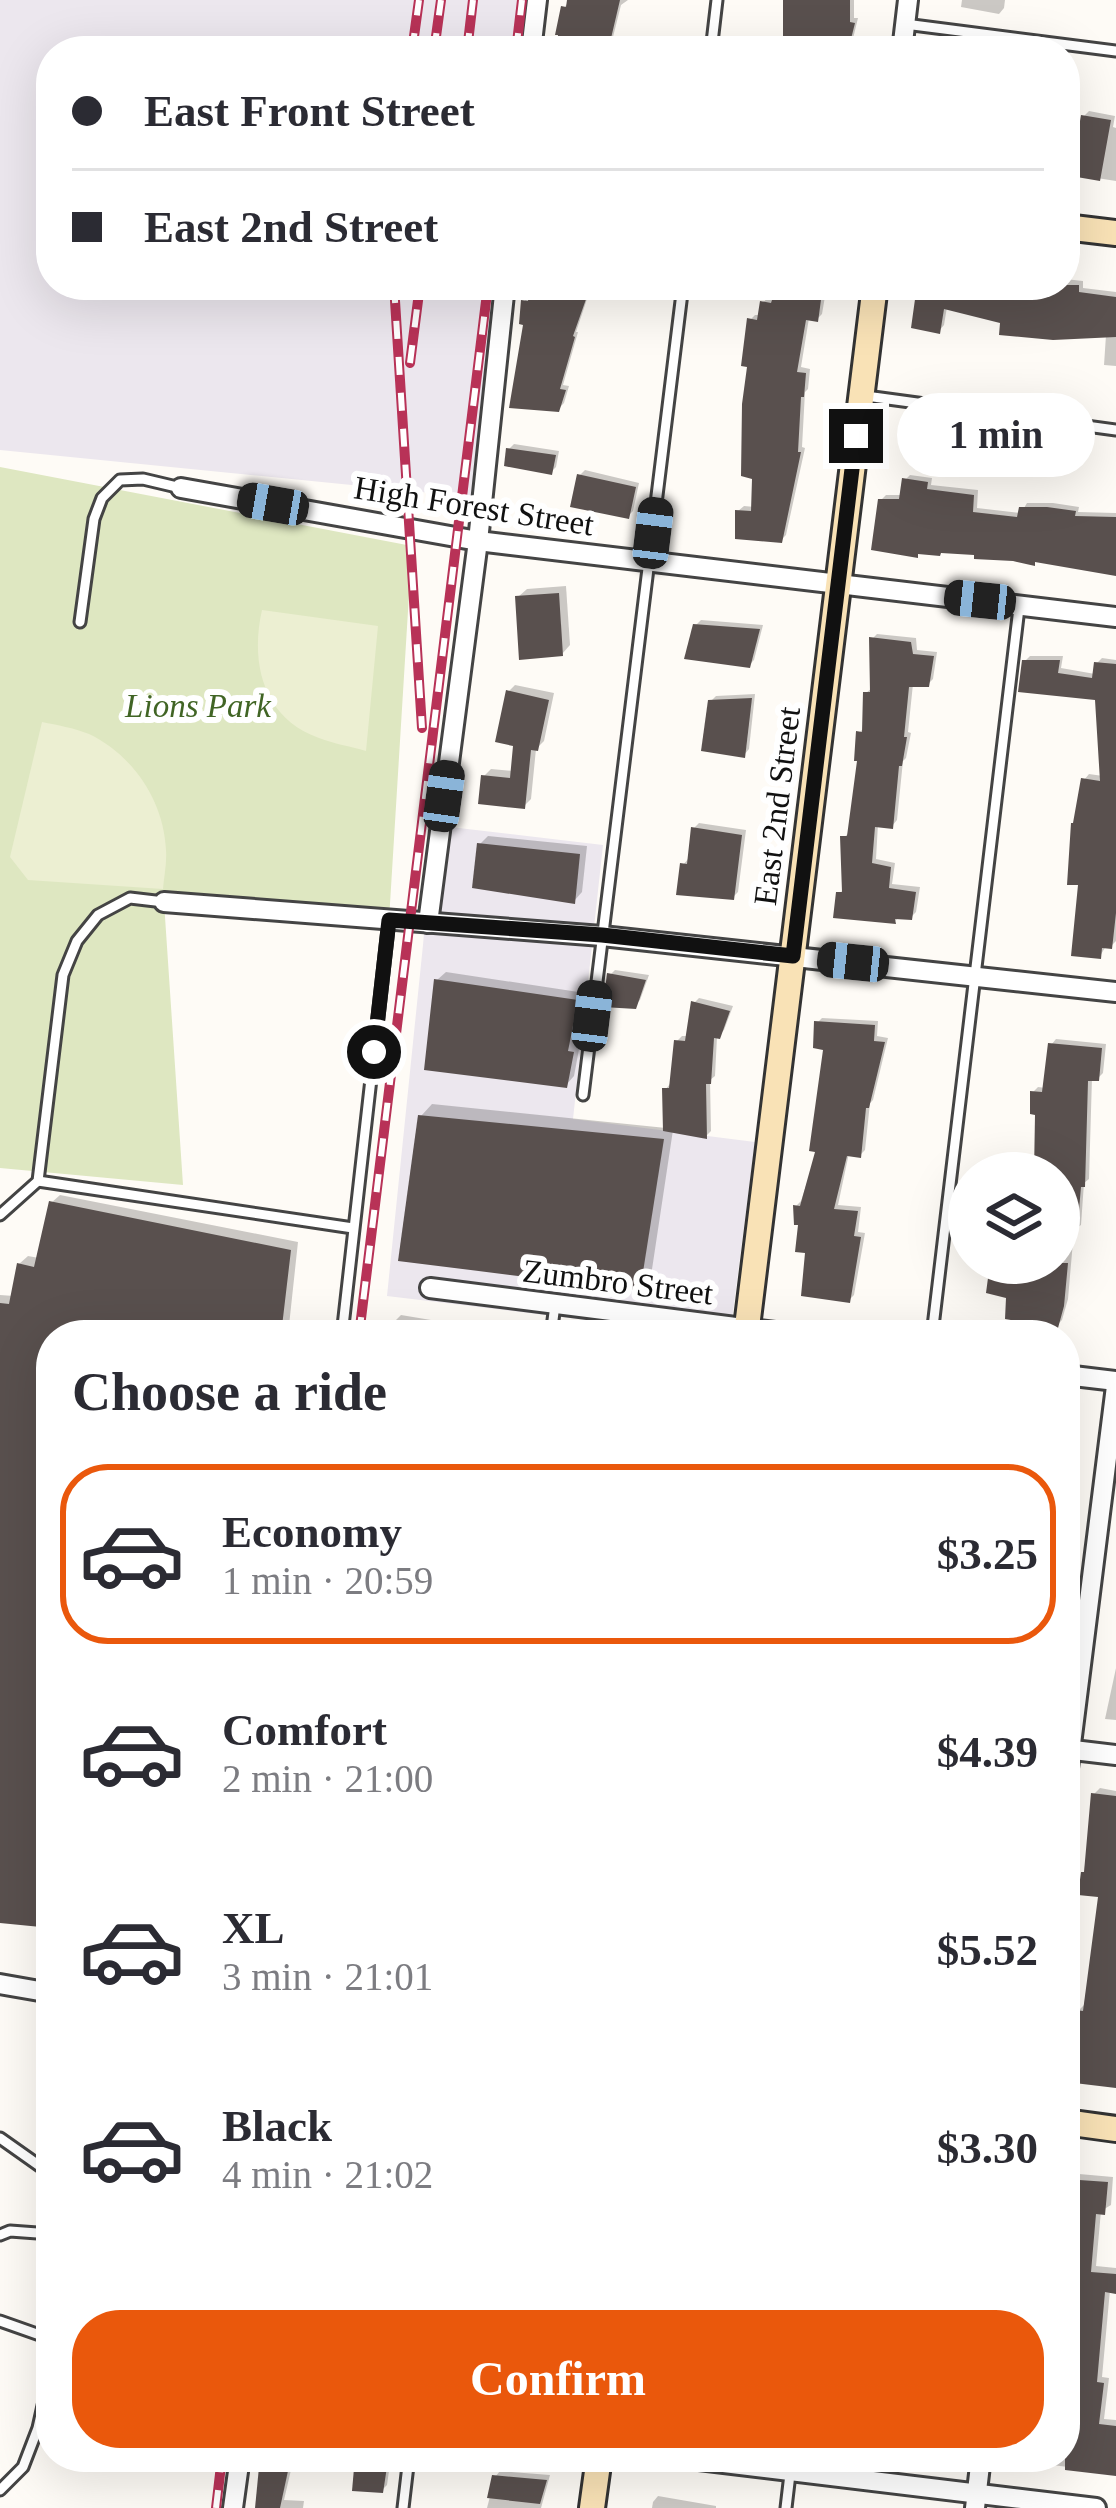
<!DOCTYPE html>
<html lang="en">
<head>
<meta charset="utf-8">
<style>
  body { margin:0; font-family:"Times New Roman",serif; background:#f2f2f3; color:#2b2b33; height:100vh; display:flex; flex-direction:column; font-size:45px; white-space:nowrap }
  * { box-sizing:border-box; margin:0 }
  p { font-size:39px; color:#7c7c81 }
  .icon { flex:none; width:66px; height:66px; fill:none; stroke:currentColor; stroke-width:2; stroke-linecap:round; stroke-linejoin:round }
  .map { position:relative; flex:1; overflow:hidden }
  .panel { position:absolute; left:36px; top:1320px; width:1044px; height:1152px; display:flex; flex-direction:column; background:#fff; border-radius:48px; box-shadow:0 12px 48px #0002 }
  .panel>* { flex:none }
  .guide { position:absolute; left:36px; top:36px; width:1044px; height:264px; border-radius:48px; box-shadow:0 12px 48px #0002; display:grid; align-content:center; height:264px; padding:0 36px; background:#fff }
  .tools { position:absolute; left:948px; top:1152px; display:grid; gap:24px }
  .tools a { display:grid; place-items:center; width:132px; height:132px; border-radius:50%; background:#fff; box-shadow:0 12px 48px #0002; font-size:60px }
  .end { position:absolute; width:54px; height:54px; margin:-27px; border:15px solid #111; background:#fff; box-shadow:0 0 0 6px #fff }
  .from { border-radius:50% }
  .bubble { position:absolute; height:84px; border-radius:42px; background:#fff; box-shadow:0 12px 48px #0002; font-size:39px; font-weight:700; line-height:84px; text-align:center }
  .car { position:absolute; width:36px; height:72px; margin:-36px -18px; border-radius:15px; box-shadow:0 0 9px 3px #0007; background:linear-gradient(#222 24%,#8ab4d8 0 40%,#222 0 76%,#8ab4d8 0 86%,#222 0) }
  .guide b { display:flex; align-items:center; gap:42px; height:114px; font-size:45px }
  .guide b+b { border-top:3px solid #e1e1e2 }
  .guide i { width:30px; height:30px; background:#2b2b33 }
  ul { padding:0; list-style:none }
  li { display:flex; align-items:center; gap:36px; height:180px; margin:0 24px 18px; padding:0 12px; border:6px solid transparent; border-radius:48px }
  li div { flex:1 }
  li b { display:block; font-size:45px }
  li em { font-style:normal; font-weight:700 }
  li.selected { border-color:#ea580c }
  li>.icon { width:108px; height:108px; stroke-width:1.5 }
  h2 { padding:0 36px; font-size:54px; line-height:144px }
  .action { display:flex; gap:24px; margin-top:auto; padding:24px 36px }
  .action a { flex:1; height:138px; border-radius:48px; background:#ea580c; color:#fff; font-size:48px; font-weight:700; line-height:138px; text-align:center }
  .map>svg:first-child { display:block }
  .industrial { fill:#ece7ee }
  .green { fill:#dee7c1 }
  .pitch { fill:#ecefd2 }
  .shadow { fill:#0003 }
  .building { fill:#59504e }
  .lines { fill:none; stroke-linecap:round; stroke-linejoin:round }
  .lane-casing { stroke:#444; stroke-width:15 }
  .street-casing { stroke:#444; stroke-width:24 }
  .secondary-casing { stroke:#333; stroke-width:30 }
  .lane { stroke:#fff; stroke-width:9 }
  .street { stroke:#fff; stroke-width:18 }
  .secondary { stroke:#f9e2b6; stroke-width:24 }
  .rail-casing { stroke:#b83257; stroke-width:10 }
  .rail { stroke:#fff; stroke-width:6; stroke-dasharray:18; stroke-linecap:butt }
  .route { stroke:#111; stroke-width:15 }
  .labels { text-anchor:middle; dominant-baseline:central; stroke-width:12; stroke-linejoin:round; paint-order:stroke }
  .street-label { font-size:33px; fill:#111; stroke:#fff }
  .park-label { font-size:33px; font-style:italic; fill:#416525; stroke:#fff }
</style>
</head>
<body>
<div class="map">
<svg width="1116" height="2508" viewBox="0 0 1116 2508">
  <rect width="100%" height="100%" fill="#fefbf6"/>
  <g class="industrial">
    <polygon points="0,0 529,0 523,51 51,51 51,285 496,285 472,497 0,450"/>
    <polygon points="433,825 603,845 573,1119 755,1142 730,1335 710,1335 387,1296 423,945"/>
  </g>
  <polygon class="green" points="0,467 412,546 389,920 164,902 183,1185 0,1168"/>
  <g class="pitch">
    <path d="M262 610 378 626 366 751C350 746 334 744 319 738 263 718 250 663 262 610Z"/>
    <path d="M42 722C57 725 74 728 89 734 133 755 164 801 166 850 167 863 164 876 163 889L28 880 10 857Z"/>
  </g>
  <g class="shadow">
    <polygon points="570,0 628,0 621,5 610,49 620,51 560,51 564,8"/>
    <polygon points="791,0 854,0 854,18 858,18 851,47 855,48 854,51 800,51"/>
    <polygon points="962,0 1005,0 1004,8 999,14 961,7"/>
    <polygon points="1089,111 1115,116 1113,127 1116,128 1116,181 1065,173 1065,120 1083,123 1084,116"/>
    <polygon points="1065,279 1083,281 1083,288 1116,292 1116,366 1104,365 1106,335 1003,321 947,307 944,325 939,331 920,285 1058,286 1065,285"/>
    <polygon points="534,285 596,285 595,290 588,296 576,332 578,332 563,385 569,386 564,403 558,409 526,322 524,302"/>
    <polygon points="784,285 827,285 822,314 817,319 809,318 801,367 810,369 808,389 805,392 802,447 805,448 786,535 781,540 738,511 744,506 755,507 750,320 755,315 761,315 763,303 768,297 775,299"/>
    <polygon points="514,444 559,451 556,467 551,472 509,449"/>
    <polygon points="585,470 639,483 633,511 628,516 579,476"/>
    <polygon points="910,475 932,478 931,485 978,490 977,508 1021,513 1027,503 1053,503 1079,507 1078,512 1116,513 1116,574 881,500 886,495 903,495 905,480"/>
    <polygon points="566,586 570,645 562,654 518,597 527,589"/>
    <polygon points="701,620 763,625 754,660 749,665 695,626"/>
    <polygon points="877,634 916,638 917,650 937,652 933,679 928,684 913,684 908,732 911,733 906,758 903,761 897,820 892,826 878,824 876,859 895,863 892,884 920,887 916,912 911,917 900,916 895,921 839,894 845,888 844,838 849,832 860,758 859,733 865,727 866,693 873,687 872,639"/>
    <polygon points="1030,656 1063,656 1061,668 1095,674 1097,663 1102,658 1116,660 1116,941 1111,946 1106,946 1100,956 1084,780 1089,774 1103,776 1097,697 1025,661"/>
    <polygon points="515,685 554,693 544,741 536,749 531,799 524,806 484,776 491,769 514,771 516,744 508,692"/>
    <polygon points="755,694 749,749 744,755 711,701 716,696"/>
    <polygon points="699,823 746,830 738,892 733,897 683,865 688,859 694,828"/>
    <polygon points="488,836 587,846 582,892 574,901 480,844"/>
    <polygon points="615,970 649,975 640,1000 634,1006 610,975"/>
    <polygon points="446,972 585,993 575,1044 580,1044 574,1076 566,1085 437,980"/>
    <polygon points="699,998 733,1006 724,1030 717,1037 715,1076 710,1080 711,1131 706,1136 673,1130 651,1276 639,1288 421,1116 432,1104 666,1128 665,1090 670,1084 677,1041 682,1036 688,1036 694,1003"/>
    <polygon points="822,1018 878,1021 877,1036 888,1038 873,1100 870,1103 865,1150 860,1155 849,1153 838,1205 861,1207 858,1232 865,1233 854,1295 849,1300 809,1250 796,1206 801,1201 818,1149 826,1047 817,1023"/>
    <polygon points="1056,1039 1106,1044 1103,1073 1098,1078 1092,1078 1089,1179 1084,1183 1081,1225 1074,1230 1068,1299 1062,1320 1057,1325 1009,1295 993,1263 1059,1263 1059,1173 1037,1173 1038,1112 1033,1092 1038,1087 1046,1088 1051,1045"/>
    <polygon points="60,1195 298,1242 288,1335 51,1335 51,1962 39,1961 42,1924 0,1920 0,1295 14,1296 19,1264 28,1256 39,1258 51,1203"/>
    <polygon points="401,1315 509,1333 508,1335 391,1335 392,1324"/>
    <polygon points="1116,1668 1116,1720 1105,1719"/>
    <polygon points="1100,1788 1116,1791 1116,2085 1073,2048 1080,2041 1078,2011 1084,2005 1101,1895 1084,1873 1094,1794"/>
    <polygon points="1068,2173 1113,2177 1111,2205 1101,2211 1096,2266 1116,2268 1116,2288 1110,2290 1102,2377 1109,2378 1104,2419 1116,2420 1116,2473 1012,2460 1012,2457 1065,2457 1065,2177"/>
    <polygon points="263,2457 294,2457 284,2500 304,2501 303,2508 258,2508"/>
    <polygon points="358,2457 391,2457 387,2485 382,2490 355,2488"/>
    <polygon points="500,2471 550,2475 541,2508 487,2508 495,2477"/>
    <polygon points="658,2496 716,2506 716,2508 652,2508 653,2502"/>
  </g>
  <g class="building">
    <polygon points="567,0 620,0 608,51 556,51 558,35 555,35 561,6 566,7"/>
    <polygon points="783,0 850,0 850,22 855,23 848,51 797,51 797,40 783,39"/>
    <polygon points="1081,115 1111,120 1100,181 1065,175 1065,125 1079,127"/>
    <polygon points="530,285 591,285 573,336 575,337 560,389 566,390 559,412 509,408 523,325 519,324 521,300 528,301"/>
    <polygon points="781,285 823,285 818,322 806,320 797,372 806,373 804,397 801,397 798,452 801,452 782,543 735,539 735,510 751,511 752,479 741,476 742,404 747,367 741,366 747,318 757,320 760,301 771,303 774,294 779,295"/>
    <polygon points="917,285 998,285 1055,291 1055,285 1079,285 1079,292 1116,297 1116,337 1053,340 999,335 1000,323 944,309 940,334 911,328"/>
    <polygon points="506,448 556,455 552,475 504,466"/>
    <polygon points="577,474 636,487 629,519 570,507"/>
    <polygon points="902,478 928,482 927,489 974,495 973,512 1017,517 1019,507 1047,507 1076,511 1075,516 1116,517 1116,576 1035,562 1035,566 1013,561 974,559 974,555 941,553 940,556 918,554 918,558 871,550 878,499 899,499"/>
    <polygon points="559,593 563,656 519,660 515,596"/>
    <polygon points="693,624 760,629 750,668 684,659"/>
    <polygon points="869,637 911,642 913,654 934,656 929,687 909,687 904,737 907,737 902,766 899,766 893,829 875,827 872,863 891,867 889,888 916,892 912,920 895,919 896,924 833,918 836,892 842,892 840,836 847,836 857,761 854,761 856,731 862,732 863,692 870,692"/>
    <polygon points="1022,660 1060,660 1058,673 1092,678 1094,662 1116,664 1116,913 1112,949 1102,948 1101,959 1071,956 1078,885 1067,885 1071,823 1073,823 1081,778 1100,781 1095,700 1018,692"/>
    <polygon points="506,690 549,700 538,751 531,750 525,809 478,804 481,775 510,778 513,746 495,742"/>
    <polygon points="752,698 745,758 701,751 708,700"/>
    <polygon points="691,827 742,835 734,900 676,895 680,863 687,864"/>
    <polygon points="477,843 580,854 575,904 472,888"/>
    <polygon points="607,973 646,980 636,1009 603,1007"/>
    <polygon points="434,979 578,1000 568,1051 574,1052 567,1088 424,1070"/>
    <polygon points="691,1001 730,1011 720,1039 714,1038 711,1084 706,1084 707,1139 663,1131 662,1088 669,1088 674,1040 685,1041"/>
    <polygon points="814,1021 875,1025 874,1041 885,1042 869,1108 866,1108 861,1158 847,1156 834,1209 858,1211 854,1236 861,1237 850,1303 801,1296 805,1253 795,1252 798,1225 794,1225 793,1205 800,1206 815,1152 809,1151 823,1050 813,1048"/>
    <polygon points="1048,1043 1102,1048 1099,1081 1088,1081 1085,1187 1081,1187 1077,1233 1059,1232 1059,1173 1034,1173 1035,1115 1030,1114 1030,1091 1042,1092"/>
    <polygon points="418,1115 664,1139 640,1291 398,1261"/>
    <polygon points="49,1201 291,1250 281,1335 51,1335 51,1928 0,1923 0,1303 9,1304 17,1263 34,1267"/>
    <polygon points="990,1263 1068,1263 1064,1306 1058,1328 1005,1319 1006,1298 986,1293"/>
    <polygon points="1091,1793 1116,1796 1116,2088 1066,2082 1070,2047 1078,2048 1075,2010 1083,2011 1098,1897 1078,1895 1081,1872 1084,1872"/>
    <polygon points="1065,2179 1108,2182 1105,2215 1096,2214 1091,2272 1116,2274 1116,2294 1105,2292 1097,2382 1104,2383 1099,2424 1116,2426 1116,2476 1065,2470"/>
    <polygon points="260,2457 291,2457 280,2508 255,2508"/>
    <polygon points="355,2457 388,2460 383,2493 352,2491"/>
    <polygon points="492,2475 547,2480 540,2504 487,2498"/>
  </g>
  <g class="lines">
    <g class="lane-casing">
      <g id="lane">
        <polyline points="905,24 1116,51"/>
        <polyline points="711,51 717,0"/>
        <polyline points="866,396 1116,430"/>
        <polyline points="80,622 94,519 102,498 120,480 143,479 181,488"/>
        <polyline points="583,1095 683,285"/>
        <polyline points="38,1181 353,1228"/>
        <polyline points="0,1215 38,1181 63,975 77,941 98,915 130,898 164,902"/>
        <polyline points="342,1335 389,920"/>
        <polyline points="551,1335 555,1305"/>
        <polyline points="932,1335 1019,608"/>
        <polyline points="0,2138 51,2174"/>
        <polyline points="0,2235 10,2231 51,2234"/>
        <polyline points="0,2321 51,2339"/>
        <polyline points="0,2490 23,2467 38,2428 51,2370"/>
        <polyline points="403,2508 409,2457"/>
        <polyline points="786,2508 792,2457"/>
      </g>
    </g>
    <g class="street-casing">
      <g id="street">
        <polyline points="531,51 537,0"/>
        <polyline points="902,51 908,0"/>
        <polyline points="181,488 478,541 1116,617"/>
        <polyline points="164,902 602,936 1116,992"/>
        <polyline points="428,923 478,541 505,285"/>
        <polyline points="430,1288 799,1335"/>
        <polyline points="1065,1375 1116,1381"/>
        <polyline points="1065,1749 1116,1755"/>
        <polyline points="1065,1792 1116,1386"/>
        <polyline points="0,1984 51,1993"/>
        <polyline points="674,2457 1096,2508"/>
        <polyline points="233,2508 240,2457"/>
        <polyline points="975,2508 981,2457"/>
      </g>
    </g>
    <g class="secondary-casing">
      <g id="secondary">
        <polyline points="1065,227 1116,233"/>
        <polyline points="746,1335 875,285"/>
        <polyline points="1065,2122 1116,2129"/>
        <polyline points="592,2508 599,2457"/>
      </g>
    </g>
    <use href="#lane" class="lane"/>
    <use href="#street" class="street"/>
    <use href="#secondary" class="secondary"/>
    <g class="rail-casing">
      <g id="rail">
        <polyline points="412,51 419,0"/>
        <polyline points="434,51 441,0"/>
        <polyline points="467,51 473,0"/>
        <polyline points="516,51 522,0"/>
        <polyline points="394,285 422,728"/>
        <polyline points="410,363 420,285"/>
        <polyline points="359,1335 488,285"/>
        <polyline points="216,2508 222,2457"/>
      </g>
    </g>
    <use href="#rail" class="rail"/>
  </g>
  <g class="lines">
    <polyline class="route" points="374,1052 389,920 602,935 793,956 856,436"/>
  </g>
  <g class="labels">
    <g class="street-label">
      <text transform="translate(474 506) rotate(9)">High Forest Street</text>
      <text transform="translate(777 806) rotate(-83)">East 2nd Street</text>
      <text transform="translate(618 1282) rotate(7)">Zumbro Street</text>
    </g>
    <g class="park-label">
      <text x="198" y="706">Lions Park</text>
    </g>
  </g>
</svg>
<div class="tools">
<a><svg class="icon" aria-label="layers" viewBox="0 0 24 24"><path d="M12 4l9 5-9 5-9-5zM3 14l9 5 9-5"/></svg></a>
</div>
<i class="end from" style="left:374px;top:1052px"></i>
<i class="end" style="left:856px;top:436px"></i>
<div class="bubble" style="left:897px;top:393px;width:198px">1 min</div>
<i class="car" style="left:273px;top:504px;rotate:280deg"></i>
<i class="car" style="left:653px;top:533px;rotate:7deg"></i>
<i class="car" style="left:980px;top:600px;rotate:276deg"></i>
<i class="car" style="left:444px;top:796px;rotate:8deg"></i>
<i class="car" style="left:853px;top:962px;rotate:276deg"></i>
<i class="car" style="left:592px;top:1016px;rotate:7deg"></i>
<div class="guide">
<b><i class="from"></i>East Front Street</b>
<b><i></i>East 2nd Street</b>
</div>
<section class="panel">
<h2>Choose a ride</h2>
<ul>
<li class="selected"><svg class="icon" aria-label="car" viewBox="0 0 24 24"><path d="M5 17H2v-5l4-1 3-4h7l3 4 3 1v5h-3M9 17h6M6 11h13"/><circle cx="7" cy="17" r="2"/><circle cx="17" cy="17" r="2"/></svg><div><b>Economy</b><p>1 min · 20:59</p></div><em>$3.25</em></li>
<li><svg class="icon" aria-label="car" viewBox="0 0 24 24"><path d="M5 17H2v-5l4-1 3-4h7l3 4 3 1v5h-3M9 17h6M6 11h13"/><circle cx="7" cy="17" r="2"/><circle cx="17" cy="17" r="2"/></svg><div><b>Comfort</b><p>2 min · 21:00</p></div><em>$4.39</em></li>
<li><svg class="icon" aria-label="car" viewBox="0 0 24 24"><path d="M5 17H2v-5l4-1 3-4h7l3 4 3 1v5h-3M9 17h6M6 11h13"/><circle cx="7" cy="17" r="2"/><circle cx="17" cy="17" r="2"/></svg><div><b>XL</b><p>3 min · 21:01</p></div><em>$5.52</em></li>
<li><svg class="icon" aria-label="car" viewBox="0 0 24 24"><path d="M5 17H2v-5l4-1 3-4h7l3 4 3 1v5h-3M9 17h6M6 11h13"/><circle cx="7" cy="17" r="2"/><circle cx="17" cy="17" r="2"/></svg><div><b>Black</b><p>4 min · 21:02</p></div><em>$3.30</em></li>
</ul>
<div class="action"><a>Confirm</a></div>
</section>
</div>
</body>
</html>
